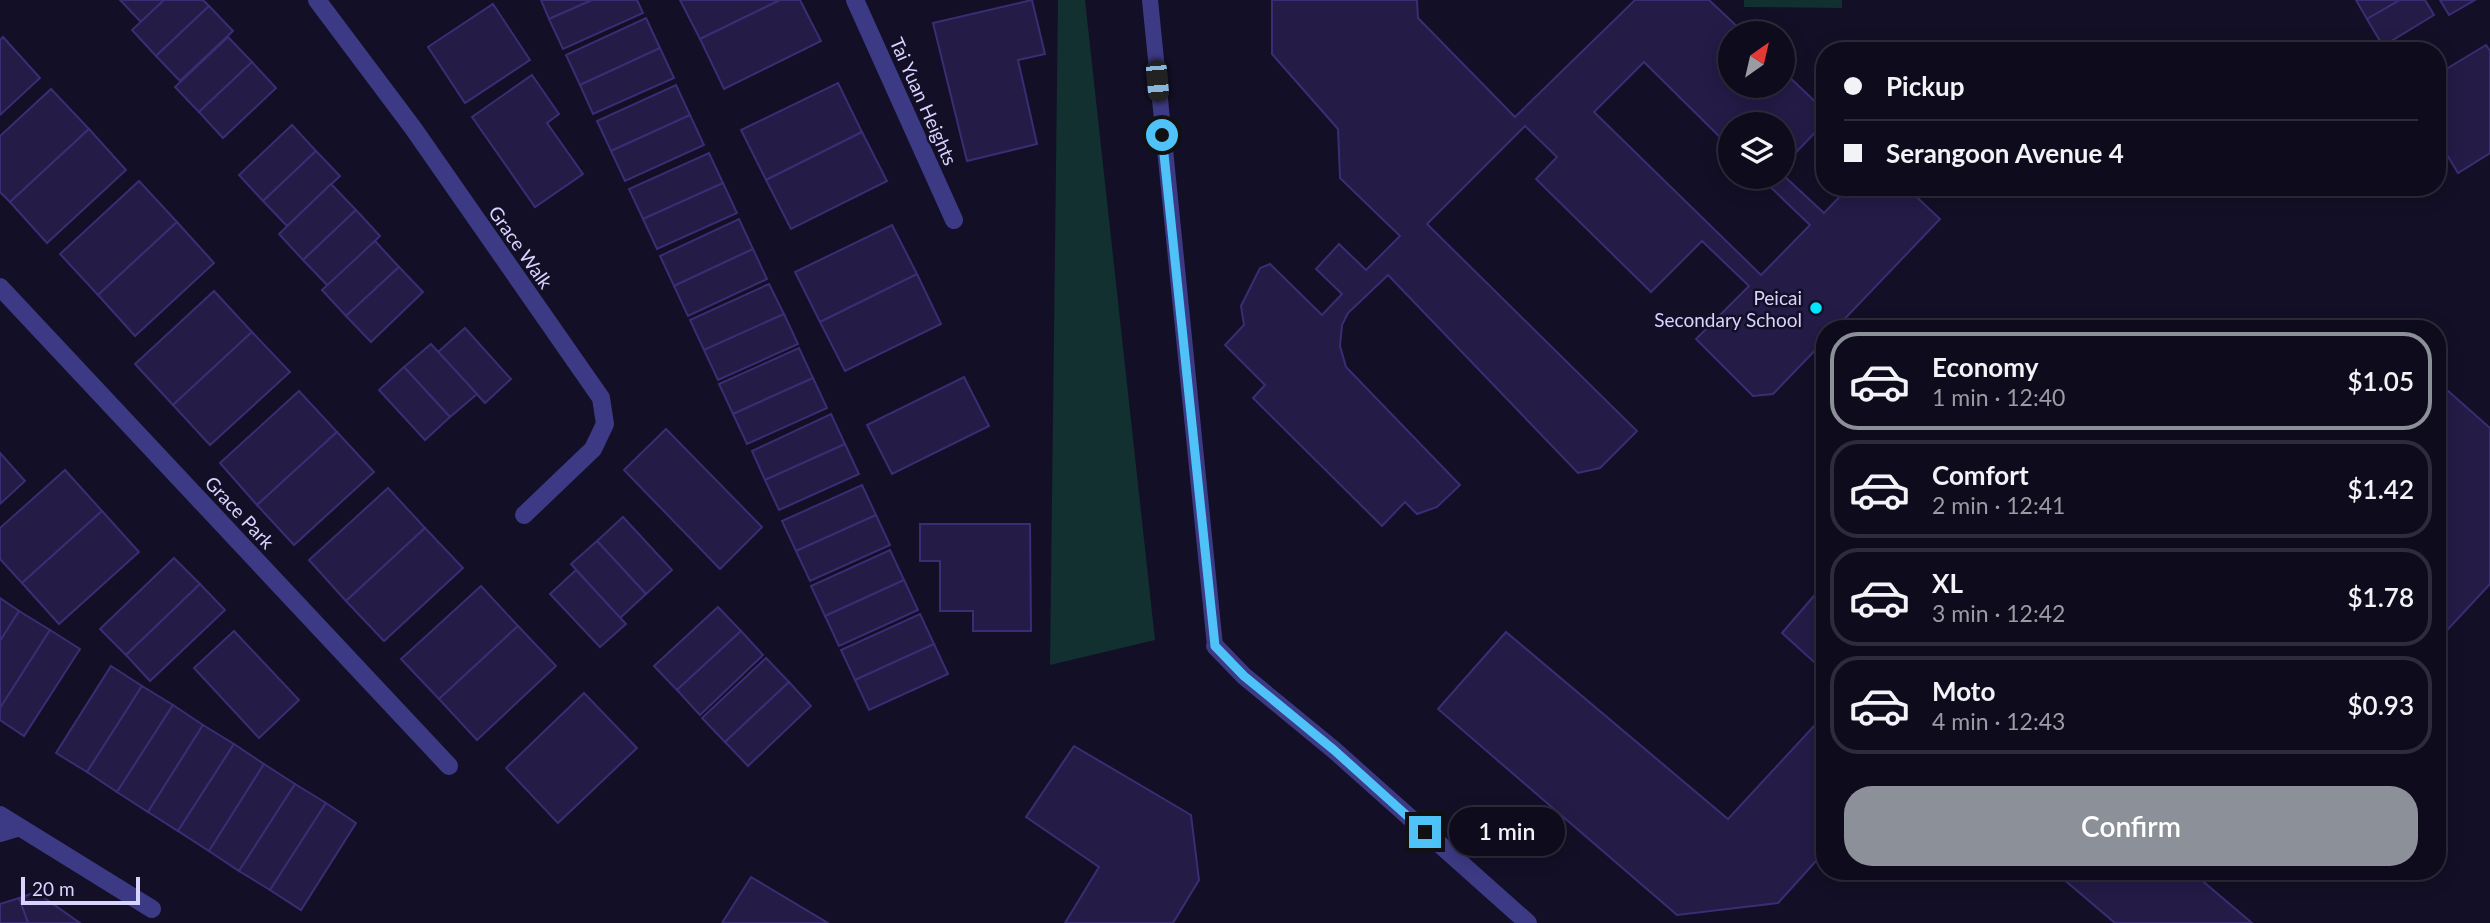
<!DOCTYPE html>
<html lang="en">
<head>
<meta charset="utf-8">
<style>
  body { margin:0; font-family:Lato,sans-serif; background:#171425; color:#f1f3f6; height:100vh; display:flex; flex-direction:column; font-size:26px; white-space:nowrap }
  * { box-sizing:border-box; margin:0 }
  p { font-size:23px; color:#9b9ba3 }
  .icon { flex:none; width:38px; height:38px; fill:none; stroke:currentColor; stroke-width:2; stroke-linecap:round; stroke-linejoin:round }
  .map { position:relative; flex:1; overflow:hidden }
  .drawer { position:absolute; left:1816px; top:320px; width:630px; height:560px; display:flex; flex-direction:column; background:#0e0b1c; border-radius:28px; box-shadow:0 4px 18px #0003,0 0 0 2px #2e2b3b }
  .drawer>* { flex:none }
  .banner { position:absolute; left:1816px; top:42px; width:630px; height:154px; border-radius:28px; box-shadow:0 4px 18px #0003,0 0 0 2px #2e2b3b; display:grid; align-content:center; height:154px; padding:0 28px; background:#0e0b1c }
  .needle { width:46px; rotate:34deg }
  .controls { position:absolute; left:1718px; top:21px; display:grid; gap:14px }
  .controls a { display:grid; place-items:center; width:77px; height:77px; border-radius:50%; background:#0e0b1c; box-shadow:0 4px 18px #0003,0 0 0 2px #2e2b3b; font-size:35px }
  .scale { position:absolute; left:21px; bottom:18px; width:119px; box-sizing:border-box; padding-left:7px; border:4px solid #d9d4ff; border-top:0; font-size:19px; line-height:24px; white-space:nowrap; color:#d9d4ff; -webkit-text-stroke:5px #130f26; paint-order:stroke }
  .end { position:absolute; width:32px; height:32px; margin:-16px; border:9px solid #4fc3f7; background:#111; box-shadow:0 0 0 4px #111 }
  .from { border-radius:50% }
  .bubble { position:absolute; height:49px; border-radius:24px; background:#0e0b1c; box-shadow:0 4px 18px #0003,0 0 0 2px #2e2b3b; font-size:23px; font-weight:600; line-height:49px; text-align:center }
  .car { position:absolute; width:21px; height:42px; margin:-21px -10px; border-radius:9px; box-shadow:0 0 5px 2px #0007; background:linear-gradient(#222 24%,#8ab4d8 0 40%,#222 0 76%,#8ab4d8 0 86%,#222 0) }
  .banner b { display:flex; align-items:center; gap:24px; height:66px; font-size:26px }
  .banner b+b { border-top:2px solid #2e2b3b }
  .banner i { width:18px; height:18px; background:#f1f3f6 }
  ul { padding:12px 0 0; list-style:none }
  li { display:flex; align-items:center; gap:21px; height:98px; margin:0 14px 10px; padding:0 14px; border:4px solid #2e2b3b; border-radius:28px }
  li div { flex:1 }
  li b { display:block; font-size:26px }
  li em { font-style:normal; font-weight:600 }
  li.selected { border-color:#8c9099 }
  li>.icon { width:63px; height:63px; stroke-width:1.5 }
  .primary-button { display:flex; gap:14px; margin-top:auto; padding:14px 28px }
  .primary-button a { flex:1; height:80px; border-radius:28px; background:#8c9099; color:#fff; font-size:28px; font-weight:600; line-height:80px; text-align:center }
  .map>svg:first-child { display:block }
  .green { fill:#12302f }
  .building { fill:#241b47; stroke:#3b2d73; stroke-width:2 }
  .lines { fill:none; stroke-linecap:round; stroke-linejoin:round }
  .lane { stroke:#3d3a85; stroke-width:16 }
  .street { stroke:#3d3a85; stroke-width:18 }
  .route { stroke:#4fc3f7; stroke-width:9 }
  .poi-dot { fill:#00e5ff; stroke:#130f26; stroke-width:2.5 }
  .labels { text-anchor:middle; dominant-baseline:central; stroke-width:5; stroke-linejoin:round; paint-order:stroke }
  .street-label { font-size:19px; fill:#d9d4ff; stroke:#130f26 }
  .poi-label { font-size:19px; fill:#d9d4ff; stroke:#130f26; text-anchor:end }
</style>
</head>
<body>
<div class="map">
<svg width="2490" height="923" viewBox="0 0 2490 923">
  <rect width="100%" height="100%" fill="#130f26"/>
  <g class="green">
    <polygon points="1058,0 1085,0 1155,640 1050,665"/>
    <polygon points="1744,0 1842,0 1842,8 1744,7"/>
  </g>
  <g class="building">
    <polygon points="120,0 164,0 141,22"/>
    <polygon points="164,0 203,0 209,6 156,56 132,30"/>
    <polygon points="541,0 592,0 549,19"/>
    <polygon points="592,0 637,0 643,13 563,49 549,19"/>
    <polygon points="680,0 780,0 700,39"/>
    <polygon points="780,0 800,0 821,41 724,89 700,39"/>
    <polygon points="1032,0 1045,54 1018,60 1037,144 967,161 933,23"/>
    <polygon points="1272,0 1417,0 1418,18 1515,117 1635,0 1709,0 1744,33 1731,33 1731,86 1783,86 1783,71 1825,111 1825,122 1783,166 1783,124 1731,124 1731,148 1644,62 1594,112 1761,275 1810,225 1760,177 1783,175 1824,213 1849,187 1906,187 1940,219 1835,329 1825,329 1825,340 1773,394 1753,396 1696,339 1749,286 1702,241 1651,292 1536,179 1557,157 1525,126 1427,224 1637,431 1600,468 1578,473 1388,275 1348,313 1342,325 1340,346 1346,367 1460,485 1437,507 1417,514 1405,502 1382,526 1253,398 1265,385 1225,345 1244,325 1241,306 1260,268 1270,264 1322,315 1342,294 1316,269 1339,244 1366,270 1400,236 1340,178 1338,129 1272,54"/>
    <polygon points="2356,0 2400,0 2367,19"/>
    <polygon points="2400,0 2425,0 2434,15 2383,46 2367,19"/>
    <polygon points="2440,0 2475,0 2449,15"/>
    <polygon points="493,4 530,60 465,103 428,47"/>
    <polygon points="209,6 233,31 180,81 156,56"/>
    <polygon points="646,18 660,48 580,85 566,55"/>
    <polygon points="3,37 40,78 0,115 0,40"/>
    <polygon points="228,37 252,62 199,112 175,87"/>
    <polygon points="2486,45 2490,51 2490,153 2458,173 2438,140 2438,74"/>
    <polygon points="660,48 674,78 593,114 580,85"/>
    <polygon points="252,62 276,88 223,138 199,112"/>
    <polygon points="532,75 559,114 547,123 583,174 535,207 472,117"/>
    <polygon points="838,83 862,132 766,180 741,130"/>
    <polygon points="676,85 690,115 611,151 597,121"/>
    <polygon points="51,89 89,129 10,202 0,192 0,136"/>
    <polygon points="690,115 704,145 625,181 611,151"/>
    <polygon points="292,125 316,151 263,201 239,175"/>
    <polygon points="89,129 126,170 47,243 10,202"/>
    <polygon points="862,132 887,181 791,229 766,180"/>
    <polygon points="316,151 340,176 287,226 263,201"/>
    <polygon points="709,153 723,183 643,219 629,189"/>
    <polygon points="139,181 177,222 98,295 60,254"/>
    <polygon points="723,183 737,213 657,249 643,219"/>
    <polygon points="331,184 356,210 303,260 279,234"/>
    <polygon points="356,210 380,236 328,286 303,260"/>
    <polygon points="739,219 753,249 674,286 660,256"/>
    <polygon points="177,222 214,263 135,336 98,295"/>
    <polygon points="892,225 917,274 820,322 795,272"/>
    <polygon points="375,241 399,267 346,316 322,290"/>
    <polygon points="753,249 767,279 688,316 674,286"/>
    <polygon points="399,267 423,292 371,342 346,316"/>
    <polygon points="917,274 941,324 845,371 820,322"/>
    <polygon points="769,284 784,314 704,350 690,320"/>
    <polygon points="214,291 252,332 173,405 135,364"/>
    <polygon points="784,314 798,344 718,380 704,350"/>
    <polygon points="465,328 511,379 485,403 438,352"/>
    <polygon points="252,332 290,372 210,445 173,405"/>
    <polygon points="431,344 477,394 450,417 404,367"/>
    <polygon points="799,348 813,378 733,414 719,384"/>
    <polygon points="404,367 450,417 425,440 379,390"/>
    <polygon points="964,377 989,426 892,474 867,425"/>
    <polygon points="813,378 827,408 747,444 733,414"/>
    <polygon points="2438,382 2490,428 2490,584 2438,640"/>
    <polygon points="299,391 337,432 257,505 220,463"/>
    <polygon points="831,414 845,444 765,480 752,451"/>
    <polygon points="666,429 762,527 720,569 624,470"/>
    <polygon points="337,432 374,472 294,545 257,505"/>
    <polygon points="845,444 859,474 779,510 765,480"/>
    <polygon points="0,453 25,481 0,504"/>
    <polygon points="65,470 102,511 22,583 0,559 0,528"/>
    <polygon points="862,485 876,515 796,551 782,521"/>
    <polygon points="388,488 425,528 346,601 309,560"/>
    <polygon points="102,511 139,552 59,624 22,583"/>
    <polygon points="876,515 890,545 810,581 796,551"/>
    <polygon points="623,517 672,570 646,594 597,541"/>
    <polygon points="920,524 1030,524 1031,631 973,631 973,611 940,611 940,561 920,561"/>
    <polygon points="425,528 463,568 384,641 346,601"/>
    <polygon points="597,541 646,594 620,618 571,564"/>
    <polygon points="890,550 904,580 825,616 811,586"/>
    <polygon points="174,558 200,584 126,655 100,629"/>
    <polygon points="576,570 626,624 600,647 550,594"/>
    <polygon points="904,580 918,610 839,646 825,616"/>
    <polygon points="1825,583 1825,672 1782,633"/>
    <polygon points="200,584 225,610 150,681 126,655"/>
    <polygon points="481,586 518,626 439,699 401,659"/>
    <polygon points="0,598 19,611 0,641"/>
    <polygon points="718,607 741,631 677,690 654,666"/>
    <polygon points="19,611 50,630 0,708 0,641"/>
    <polygon points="920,614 934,644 855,680 841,650"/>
    <polygon points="518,626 556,666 477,740 439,699"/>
    <polygon points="50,630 80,649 24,736 0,720 0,708"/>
    <polygon points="234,631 299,700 259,738 194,668"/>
    <polygon points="741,631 763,655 700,715 677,690"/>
    <polygon points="1506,632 1728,819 1825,714 1825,851 1778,903 1677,915 1438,709"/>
    <polygon points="934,644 948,674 869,710 855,680"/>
    <polygon points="766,658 789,682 725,742 702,718"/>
    <polygon points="111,666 142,686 87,772 56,753"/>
    <polygon points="789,682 811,706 748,766 725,742"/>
    <polygon points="142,686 173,705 117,792 87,772"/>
    <polygon points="584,693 637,748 558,823 506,768"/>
    <polygon points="173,705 203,725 148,812 117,792"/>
    <polygon points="203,725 234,744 178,831 148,812"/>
    <polygon points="234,744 264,764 209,851 178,831"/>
    <polygon points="1074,746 1191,815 1199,880 1173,923 1065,923 1099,867 1026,817"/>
    <polygon points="264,764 295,784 239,871 209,851"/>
    <polygon points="295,784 326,803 270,890 239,871"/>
    <polygon points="326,803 356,823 301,910 270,890"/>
    <polygon points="2055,872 2192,872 2252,923 2115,923"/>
    <polygon points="751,877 828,923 722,923"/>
    <polygon points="36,892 80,923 28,923 19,898"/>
    <polygon points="19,898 28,923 0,923 0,904"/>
  </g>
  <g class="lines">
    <g class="lane">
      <polyline points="1150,0 1215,646"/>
      <polyline points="0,834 20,828"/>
    </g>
    <g class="street">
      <polyline points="317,0 413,128 601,398 605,424 593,449 524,515"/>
      <polyline points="855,0 954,220"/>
      <polyline points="0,287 449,766"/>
      <polyline points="1215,646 1244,676 1334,750 1528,923"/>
      <polyline points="0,815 152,909"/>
    </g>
  </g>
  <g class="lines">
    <polyline class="route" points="1162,135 1215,646 1244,676 1334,750 1425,832"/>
  </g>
  <circle class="poi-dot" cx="1816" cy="308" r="7"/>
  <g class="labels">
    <g class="street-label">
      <text transform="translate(924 101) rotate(66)">Tai Yuan Heights</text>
      <text transform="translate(521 247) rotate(55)">Grace Walk</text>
      <text transform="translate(240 512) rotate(47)">Grace Park</text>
    </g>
    <g class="poi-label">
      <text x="1802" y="297">Peicai<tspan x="1802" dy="22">Secondary School</tspan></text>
    </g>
  </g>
</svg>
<div class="controls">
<a><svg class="needle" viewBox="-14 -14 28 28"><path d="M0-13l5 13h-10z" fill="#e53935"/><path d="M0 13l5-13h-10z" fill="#9b9ba3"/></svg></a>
<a><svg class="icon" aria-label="layers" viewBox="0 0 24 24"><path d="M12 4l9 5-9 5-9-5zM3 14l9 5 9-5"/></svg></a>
</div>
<div class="scale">20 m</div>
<i class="end from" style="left:1162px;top:135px"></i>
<i class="end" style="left:1425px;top:832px"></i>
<div class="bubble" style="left:1449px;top:807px;width:116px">1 min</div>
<i class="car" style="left:1157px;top:81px;rotate:175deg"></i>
<div class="banner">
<b><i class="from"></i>Pickup</b>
<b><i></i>Serangoon Avenue 4</b>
</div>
<section class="drawer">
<ul>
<li class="selected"><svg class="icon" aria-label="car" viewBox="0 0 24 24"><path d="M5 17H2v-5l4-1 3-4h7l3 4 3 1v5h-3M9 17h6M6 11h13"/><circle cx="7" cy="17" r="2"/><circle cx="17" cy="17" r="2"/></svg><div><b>Economy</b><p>1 min · 12:40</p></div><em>$1.05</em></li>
<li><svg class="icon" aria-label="car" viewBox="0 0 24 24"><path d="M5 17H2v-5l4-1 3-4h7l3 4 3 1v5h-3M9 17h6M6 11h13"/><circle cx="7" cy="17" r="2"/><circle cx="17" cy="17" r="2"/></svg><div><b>Comfort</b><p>2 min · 12:41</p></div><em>$1.42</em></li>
<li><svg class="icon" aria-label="car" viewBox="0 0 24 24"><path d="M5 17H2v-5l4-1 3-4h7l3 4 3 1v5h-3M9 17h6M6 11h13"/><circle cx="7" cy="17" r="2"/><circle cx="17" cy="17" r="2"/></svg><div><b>XL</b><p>3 min · 12:42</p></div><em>$1.78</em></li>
<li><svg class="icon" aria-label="car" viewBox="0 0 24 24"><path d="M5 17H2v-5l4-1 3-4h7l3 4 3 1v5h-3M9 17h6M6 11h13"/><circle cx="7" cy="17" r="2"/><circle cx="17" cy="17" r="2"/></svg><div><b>Moto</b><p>4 min · 12:43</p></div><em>$0.93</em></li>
</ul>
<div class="primary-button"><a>Confirm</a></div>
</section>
</div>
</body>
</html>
